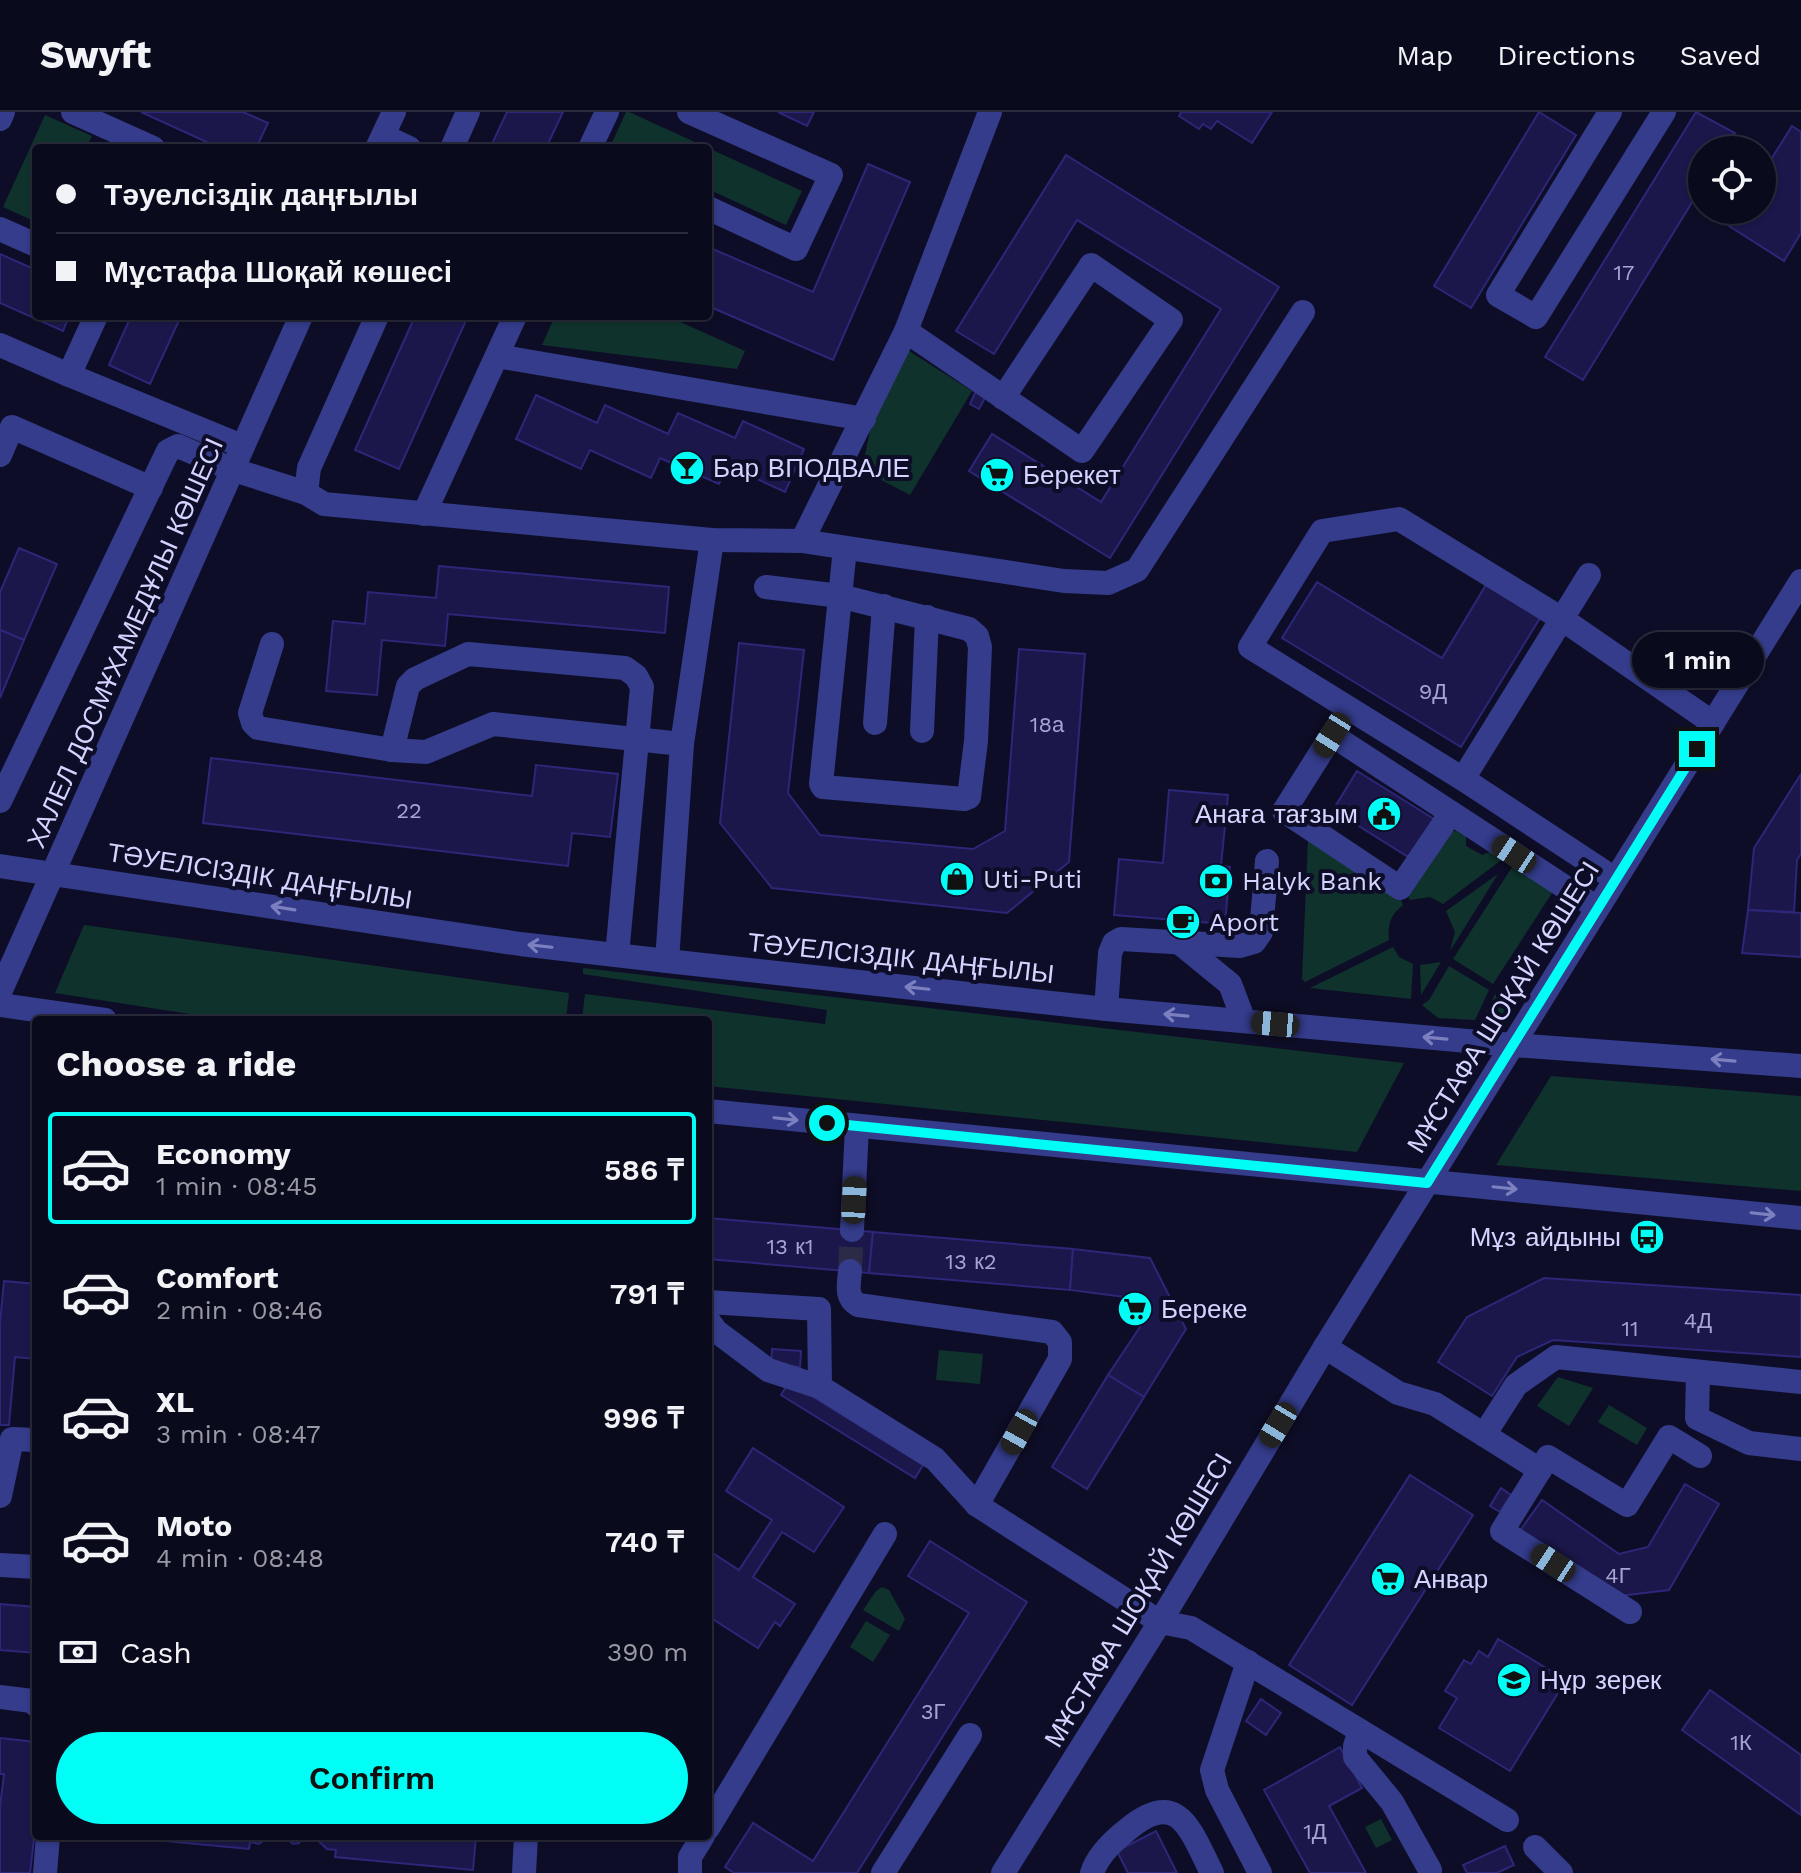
<!DOCTYPE html>
<html lang="en">
<head>
<meta charset="utf-8">
<style>
  body { margin:0; font-family:"Work Sans",sans-serif; background:#18182a; color:#f1f3f6; height:100vh; display:flex; flex-direction:column; font-size:30px; white-space:nowrap }
  * { box-sizing:border-box; margin:0 }
  p { font-size:26px; color:#999aa4 }
  .icon { flex:none; width:44px; height:44px; fill:none; stroke:currentColor; stroke-width:2; stroke-linecap:round; stroke-linejoin:round }
  .map { position:relative; flex:1; overflow:hidden }
  .details { position:absolute; left:32px; top:904px; width:680px; height:824px; display:flex; flex-direction:column; background:#0a0a1d; border-radius:8px; box-shadow:0 2px 6px #0004,0 0 0 2px #2a2b3b }
  .details>* { flex:none }
  .top-card { position:absolute; left:32px; top:32px; width:680px; height:176px; border-radius:8px; box-shadow:0 2px 6px #0004,0 0 0 2px #2a2b3b; display:grid; align-content:center; height:176px; padding:0 24px; background:#0a0a1d }
  .buttons { position:absolute; left:1688px; top:24px; display:grid; gap:16px }
  .buttons a { display:grid; place-items:center; width:88px; height:88px; border-radius:50%; background:#0a0a1d; box-shadow:0 2px 6px #0004,0 0 0 2px #2a2b3b; font-size:40px }
  .end { position:absolute; width:36px; height:36px; margin:-18px; border:10px solid #00fef6; background:#111; box-shadow:0 0 0 4px #111 }
  .from { border-radius:50% }
  .bubble { position:absolute; height:56px; border-radius:28px; background:#0a0a1d; box-shadow:0 2px 6px #0004,0 0 0 2px #2a2b3b; font-size:26px; font-weight:600; line-height:56px; text-align:center }
  .car { position:absolute; width:24px; height:48px; margin:-24px -12px; border-radius:10px; box-shadow:0 0 6px 2px #0007; background:linear-gradient(#222 24%,#8ab4d8 0 40%,#222 0 76%,#8ab4d8 0 86%,#222 0) }
  .top-card b { display:flex; align-items:center; gap:28px; height:76px; font-size:30px }
  .top-card b+b { border-top:2px solid #2a2b3b }
  .top-card i { width:20px; height:20px; background:#f1f3f6 }
  ul { padding:0; list-style:none }
  li { display:flex; align-items:center; gap:24px; height:112px; margin:0 16px 12px; padding:0 8px; border:4px solid transparent; border-radius:8px }
  li div { flex:1 }
  li b { display:block; font-size:30px }
  li em { font-style:normal; font-weight:600 }
  li.on { border-color:#00fef6 }
  li>.icon { width:72px; height:72px; stroke-width:1.5 }
  h2 { padding:0 24px; font-size:36px; line-height:96px }
  .pay { display:flex; align-items:center; gap:20px; height:88px; padding:0 24px; font-size:30px }
  .pay p { margin-inline-start:auto }
  .button { display:flex; gap:16px; margin-top:auto; padding:16px 24px }
  .button a { flex:1; height:92px; border-radius:48px; background:#00fef6; color:#111; font-size:32px; font-weight:600; line-height:92px; text-align:center }
  header { display:flex; align-items:center; gap:48px; box-sizing:border-box; height:112px; padding:0 40px; background:#0a0a1d; border-bottom:2px solid #2a2b3b }
  header strong { font-size:38px }
  nav { display:flex; gap:44px; margin-inline-start:auto; font-size:28px }
  .map>svg:first-child { display:block }
  .green { fill:#0f322c }
  .building { fill:#1b174a; stroke:#2c2778; stroke-width:2 }
  .lines { fill:none; stroke-linecap:round; stroke-linejoin:round }
  .minor-tunnel { stroke:#2c2b47; stroke-width:24; stroke-dasharray:24 12; stroke-linecap:butt }
  .minor { stroke:#343c8b; stroke-width:24 }
  .oneway { stroke:#7c80bf }
  .route { stroke:#00fef6; stroke-width:10 }
  .labels { text-anchor:middle; dominant-baseline:central; stroke-width:8; stroke-linejoin:round; paint-order:stroke }
  .number-label { font-size:22px; fill:#a5a5d2 }
  .poi-label { font-size:26px; fill:#d3d4ff; stroke:#0e0d27; text-anchor:start }
  .street-label { font-size:26px; fill:#d3d4ff; stroke:#0e0d27 }
</style>
</head>
<body>
<header>
<strong>Swyft</strong>
<nav><a>Map</a><a>Directions</a><a>Saved</a></nav>
</header>
<div class="map">
<svg width="1801" height="1761" viewBox="0 0 1801 1761">
  <rect width="100%" height="100%" fill="#0e0d27"/>
  <g class="green">
    <polygon points="626,0 629,0 708,36 619,36 611,33"/>
    <polygon points="45,3 92,24 86,36 36,36 36,110 3,95"/>
    <polygon points="708,36 802,79 786,113 708,77"/>
    <polygon points="555,204 667,204 745,239 737,257 542,233"/>
    <polygon points="909,239 972,279 910,383 862,358 872,309"/>
    <polygon points="1458,717 1466,722 1466,734 1482,743 1494,738 1504,746 1443,792 1430,785 1410,788 1408,784 1451,721"/>
    <path d="M1308 728 1401 788 1403 793C1390 804 1388 811 1389 828L1305 870 1302 867Z"/>
    <polygon points="1514,752 1554,778 1493,872 1453,847"/>
    <polygon points="1498,762 1450,839 1455,820 1446,799"/>
    <polygon points="84,813 569,881 566,908 228,908 55,881"/>
    <polygon points="1393,835 1399,845 1413,852 1411,887 1310,876"/>
    <polygon points="1441,850 1421,883 1420,853"/>
    <polygon points="1449,854 1489,878 1475,908 1438,906 1422,893 1429,888"/>
    <polygon points="583,856 1404,951 1357,1040 708,974 708,908 582,908 585,882 825,912 827,898 583,862"/>
    <path d="M1495 882 1516 895C1506 908 1497 910 1482 910Z"/>
    <polygon points="1551,964 1801,984 1801,1079 1496,1053"/>
    <polygon points="939,1238 983,1242 980,1272 936,1268"/>
    <polygon points="1558,1265 1593,1276 1569,1314 1537,1294"/>
    <polygon points="1609,1293 1647,1316 1637,1333 1598,1310"/>
    <polygon points="882,1475 889,1478 905,1507 899,1519 863,1498 876,1479"/>
    <polygon points="866,1509 890,1523 873,1550 850,1535"/>
    <polygon points="1381,1707 1392,1728 1376,1736 1365,1715"/>
  </g>
  <g class="building">
    <polygon points="141,0 243,0 268,11 256,36 207,36 209,31"/>
    <polygon points="507,0 563,0 546,36 490,36"/>
    <polygon points="778,0 814,0 807,14"/>
    <polygon points="1181,0 1272,0 1252,31 1217,9 1211,17 1203,12 1199,17 1179,4"/>
    <polygon points="1539,0 1576,23 1471,196 1434,174"/>
    <polygon points="1696,0 1735,21 1724,38 1702,38 1702,74 1583,268 1545,245"/>
    <polygon points="1792,14 1801,20 1801,121 1784,149 1729,114 1739,98 1762,98 1762,62"/>
    <polygon points="1066,43 1279,175 1110,446 969,359 992,322 1101,390 1221,197 1077,108 994,242 956,219"/>
    <polygon points="868,52 910,70 833,248 708,194 708,135 813,180"/>
    <polygon points="0,142 36,158 36,204 69,204 63,219 0,191"/>
    <polygon points="131,204 181,204 150,272 109,253"/>
    <polygon points="415,204 468,204 399,357 355,338"/>
    <polygon points="976,279 986,284 979,297 970,292"/>
    <polygon points="536,283 597,311 605,293 668,322 678,301 735,326 743,309 804,337 785,380 727,353 719,372 660,346 651,366 590,338 581,357 516,327"/>
    <polygon points="19,436 57,452 24,528 0,518 0,480"/>
    <polygon points="439,454 669,475 665,521 448,502 445,534 382,528 377,583 326,579 333,509 365,512 368,480 436,486"/>
    <polygon points="1317,470 1442,546 1486,473 1540,506 1461,635 1282,526"/>
    <polygon points="0,518 24,528 0,586"/>
    <polygon points="739,531 804,538 788,681 820,723 973,737 1005,719 1019,537 1085,542 1069,750 1007,801 772,776 720,711"/>
    <polygon points="211,646 532,684 536,653 618,662 610,725 572,721 568,754 203,711"/>
    <polygon points="1357,659 1434,707 1410,746 1333,698"/>
    <polygon points="1801,662 1801,742 1797,748 1794,800 1748,798 1754,736"/>
    <polygon points="1169,678 1228,683 1221,754 1230,755 1225,812 1114,803 1119,747 1163,751"/>
    <polygon points="1748,798 1801,801 1801,845 1742,841"/>
    <polygon points="708,1106 873,1120 869,1161 708,1147"/>
    <polygon points="873,1120 1073,1137 1070,1178 869,1161"/>
    <polygon points="1073,1137 1150,1146 1186,1217 1144,1285 1108,1263 1140,1215 1125,1185 1070,1178"/>
    <polygon points="1544,1166 1801,1183 1801,1245 1553,1228 1517,1245 1492,1284 1438,1250 1467,1205"/>
    <polygon points="4,1169 36,1172 36,1247 15,1245 9,1313 0,1313 0,1211"/>
    <polygon points="772,1237 801,1239 800,1255 771,1253"/>
    <polygon points="1108,1263 1144,1285 1087,1377 1052,1355"/>
    <polygon points="789,1270 923,1353 915,1366 781,1283"/>
    <polygon points="753,1336 844,1395 814,1440 782,1420 753,1465 795,1492 780,1514 775,1510 758,1536 708,1504 708,1438 739,1458 772,1408 726,1379"/>
    <polygon points="1410,1363 1473,1403 1352,1593 1289,1553"/>
    <polygon points="1685,1372 1719,1392 1669,1478 1611,1485 1519,1420 1542,1388 1619,1442 1648,1435"/>
    <polygon points="1501,1376 1511,1383 1500,1400 1490,1394"/>
    <polygon points="930,1429 1027,1490 857,1761 734,1761 725,1755 753,1711 813,1749 969,1501 908,1464"/>
    <polygon points="0,1492 36,1495 36,1541 0,1538"/>
    <polygon points="1498,1527 1566,1568 1510,1659 1439,1616 1457,1586 1445,1579 1464,1548 1471,1552 1479,1539 1488,1545"/>
    <polygon points="1710,1578 1801,1643 1801,1703 1682,1618"/>
    <polygon points="1261,1587 1281,1601 1266,1623 1246,1609"/>
    <polygon points="0,1626 36,1630 36,1709 30,1761 0,1761 0,1695 4,1662 0,1662"/>
    <polygon points="1340,1635 1362,1676 1329,1694 1366,1761 1310,1761 1264,1678"/>
    <polygon points="1156,1719 1177,1761 1128,1761 1117,1739"/>
    <polygon points="112,1724 270,1724 259,1732 250,1730 249,1737"/>
    <polygon points="284,1724 304,1724 299,1731 293,1732"/>
    <polygon points="313,1724 476,1724 473,1758 335,1745 336,1738 327,1737"/>
    <polygon points="1505,1734 1514,1753 1497,1761 1467,1761 1463,1753"/>
  </g>
  <g class="lines">
    <polyline class="minor-tunnel" points="850,1159 852,1118"/>
    <g class="minor">
      <polyline points="73,0 153,36"/>
      <polyline points="689,0 831,63 796,137 708,96"/>
      <polyline points="1610,0 1498,183 1536,205 1664,0"/>
      <polyline points="0,7 3,0"/>
      <polyline points="383,24 409,36"/>
      <polyline points="377,36 394,0"/>
      <polyline points="452,36 468,0"/>
      <polyline points="590,36 607,0"/>
      <polyline points="0,117 36,133"/>
      <polyline points="96,204 69,263 242,334"/>
      <polyline points="377,204 309,356 306,381 324,392 712,428 802,429 1064,469 1108,471 1137,458 1303,200"/>
      <polyline points="906,219 1082,339 1171,208 1091,153 1003,286"/>
      <polyline points="0,233 69,263"/>
      <polyline points="497,244 864,307"/>
      <polyline points="0,343 12,315 151,376"/>
      <polyline points="424,402 515,204"/>
      <polyline points="802,429 906,219 990,0"/>
      <polyline points="766,475 840,484 969,517 977,524 980,535 976,629 969,685 964,687 823,675 821,672 845,436"/>
      <polyline points="272,532 250,601 253,611 258,616 392,638 426,640 493,612 682,632"/>
      <polyline points="875,611 884,494"/>
      <polyline points="922,619 927,505"/>
      <polyline points="392,638 408,574 415,567 468,542 625,556 636,564 642,575 617,843"/>
      <polyline points="1463,667 1589,463"/>
      <polyline points="0,689 168,339 178,334 231,357 306,381"/>
      <polyline points="1451,701 1400,776 1284,699 1332,623 1597,796"/>
      <polyline points="0,754 520,832 667,849 1106,897 1513,933 1801,954"/>
      <polyline points="1615,767 1463,667 1250,535 1322,419 1399,407 1562,507 1713,611"/>
      <polyline points="1181,832 1230,872 1244,909"/>
      <polyline points="667,849 682,632 712,428"/>
      <polyline points="0,880 301,204"/>
      <polyline points="0,893 105,908"/>
      <polyline points="1106,897 1110,841 1114,831 1121,827 1240,834 1254,830 1261,820 1267,749"/>
      <polyline points="708,999 1801,1106"/>
      <polyline points="852,1118 857,1014"/>
      <path d="M850 1159C849 1173 845 1185 858 1193L1052 1220 1060 1230V1247L977 1393 1160 1510 1191 1516 1507 1708"/>
      <polyline points="708,1190 819,1197 820,1275"/>
      <polyline points="708,1208 716,1219 768,1258 820,1275 935,1347 977,1393"/>
      <polyline points="1325,1235 1398,1281 1435,1292 1540,1358"/>
      <polyline points="1698,1261 1697,1306 1749,1331 1801,1337"/>
      <polyline points="1484,1323 1516,1273 1556,1245 1801,1270"/>
      <polyline points="0,1384 12,1327 36,1328"/>
      <polyline points="0,1453 36,1455"/>
      <polyline points="1630,1500 1502,1419 1548,1345 1627,1393 1669,1325 1700,1344"/>
      <polyline points="1248,1550 1212,1658 1217,1678 1260,1761"/>
      <polyline points="0,1585 32,1589 36,1593"/>
      <polyline points="1360,1619 1355,1634 1355,1645 1392,1690 1430,1758"/>
      <polyline points="708,1716 885,1422"/>
      <polyline points="1535,1735 1561,1761"/>
      <polyline points="45,1761 48,1724"/>
      <polyline points="524,1761 526,1724"/>
      <polyline points="690,1761 690,1745 703,1724"/>
      <polyline points="883,1761 970,1623"/>
      <polyline points="1003,1761 1160,1510 1325,1235 1801,469"/>
      <path d="M1092 1761C1097 1745 1113 1729 1127 1718 1178 1675 1190 1717 1212 1761"/>
    </g>
  </g>
  <defs><path id="oneway-shaft" d="M-6 0H5M1.5-3L5.5 0L1.5 3" fill="none" stroke-width="1.6" stroke-linecap="round" stroke-linejoin="round" transform="scale(2)"/></defs>
  <g class="oneway">
    <use href="#oneway-shaft" transform="translate(283 796) rotate(-171)"/>
    <use href="#oneway-shaft" transform="translate(540 834) rotate(-174)"/>
    <use href="#oneway-shaft" transform="translate(917 876) rotate(-174)"/>
    <use href="#oneway-shaft" transform="translate(1176 903) rotate(-175)"/>
    <use href="#oneway-shaft" transform="translate(1435 926) rotate(-175)"/>
    <use href="#oneway-shaft" transform="translate(1723 948) rotate(-175)"/>
    <use href="#oneway-shaft" transform="translate(786 1007) rotate(6)"/>
    <use href="#oneway-shaft" transform="translate(1505 1076) rotate(6)"/>
    <use href="#oneway-shaft" transform="translate(1763 1102) rotate(6)"/>
  </g>
  <g class="lines">
    <polyline class="route" points="827,1011 1427,1071 1697,637"/>
  </g>
  <defs>
    <g id="bar-disc" transform="scale(1.8)"><circle r="9.5" fill="#00fef6" stroke="#0e0d27"/><path d="M-6-5H6L.8 .8V4.5H3.5V6h-7V4.5H-.8V.8Z" fill="#111"/></g>
    <g id="supermarket-disc" transform="scale(1.8)"><circle r="9.5" fill="#00fef6" stroke="#0e0d27"/><path d="M-6-5.5h2.5l.6 2H6L4.5 2H-2.5L-4.4-4H-6ZM-1.5 3.2a1.3 1.3 0 1 0 .1 0ZM3 3.2a1.3 1.3 0 1 0 .1 0Z" fill="#111"/></g>
    <g id="civic-disc" transform="scale(1.8)"><circle r="9.5" fill="#00fef6" stroke="#0e0d27"/><path d="M-.6-6.5H3V-4.5H.6V-3L4-1V1h2V6H-6V1h2V-1L-.6-3ZM-1.2 2.5V6h2.4V2.5Z" fill="#111"/></g>
    <g id="shop-disc" transform="scale(1.8)"><circle r="9.5" fill="#00fef6" stroke="#0e0d27"/><path d="M-5-2.5h2.3a2.7 3.5 0 0 1 5.4 0H5L5.5 6h-11ZM-1.5-2.5h3a1.5 2.3 0 0 0-3 0Z" fill="#111"/></g>
    <g id="bank-disc" transform="scale(1.8)"><circle r="9.5" fill="#00fef6" stroke="#0e0d27"/><path d="M-6-4H6V4H-6ZM0-2.3a2.3 2.3 0 1 0 0 4.6a2.3 2.3 0 1 0 0-4.6Z" fill="#111"/></g>
    <g id="cafe-disc" transform="scale(1.8)"><circle r="9.5" fill="#00fef6" stroke="#0e0d27"/><path d="M-5.5-4.5H6V0H3Q3 3.5 0 3.5H-2.5Q-5.5 3.5-5.5 0ZM3-3.2v2h1.7v-2ZM-6 4.5H4V6H-6Z" fill="#111"/></g>
    <g id="bus-disc" transform="scale(1.8)"><circle r="9.5" fill="#00fef6" stroke="#0e0d27"/><path d="M-5-6H5V4H4V6H2V4H-2V6H-4V4H-5ZM-3.5-4V0h7V-4ZM-3.5 1.2v1.5H-2V1.2ZM2 1.2v1.5H3.5V1.2Z" fill="#111"/></g>
    <g id="school-disc" transform="scale(1.8)"><circle r="9.5" fill="#00fef6" stroke="#0e0d27"/><path d="M0-5L7-2L0 1L-7-2ZM-4 1L0 2.5L4 1V4Q0 6-4 4Z" fill="#111"/></g>
  </defs>
  <g fill-rule="evenodd">
    <use href="#bar-disc" x="687" y="356"/>
    <use href="#supermarket-disc" x="997" y="363"/>
    <use href="#civic-disc" x="1384" y="702"/>
    <use href="#shop-disc" x="957" y="767"/>
    <use href="#bank-disc" x="1216" y="769"/>
    <use href="#cafe-disc" x="1183" y="810"/>
    <use href="#bus-disc" x="1647" y="1125"/>
    <use href="#supermarket-disc" x="1135" y="1197"/>
    <use href="#supermarket-disc" x="1388" y="1467"/>
    <use href="#school-disc" x="1514" y="1568"/>
  </g>
  <g class="labels">
    <g class="number-label">
      <text x="1624" y="160">17</text>
      <text x="1433" y="579">9Д</text>
      <text x="1047" y="612">18а</text>
      <text x="409" y="698">22</text>
      <text x="790" y="1134">13 к1</text>
      <text x="971" y="1149">13 к2</text>
      <text x="1698" y="1208">4Д</text>
      <text x="1630" y="1216">11</text>
      <text x="1618" y="1463">4Г</text>
      <text x="933" y="1599">3Г</text>
      <text x="1741" y="1630">1К</text>
      <text x="1315" y="1719">1Д</text>
    </g>
    <g class="poi-label">
      <text x="713" y="356">Бар ВПОДВАЛЕ</text>
      <text x="1023" y="363">Берекет</text>
      <text x="1358" y="702" text-anchor="end">Анаға тағзым</text>
      <text x="983" y="767">Uti-Puti</text>
      <text x="1242" y="769">Halyk Bank</text>
      <text x="1209" y="810">Aport</text>
      <text x="1621" y="1125" text-anchor="end">Мұз айдыны</text>
      <text x="1161" y="1197">Береке</text>
      <text x="1414" y="1467">Анвар</text>
      <text x="1540" y="1568">Нұр зерек</text>
    </g>
    <g class="street-label">
      <text transform="translate(125 531) rotate(-66)">ХАЛЕЛ ДОСМҰХАМЕДҰЛЫ КӨШЕСІ</text>
      <text transform="translate(260 764) rotate(9)">ТӘУЕЛСІЗДІК ДАҢҒЫЛЫ</text>
      <text transform="translate(901 846) rotate(6)">ТӘУЕЛСІЗДІК ДАҢҒЫЛЫ</text>
      <text transform="translate(1503 895) rotate(-58)">МҰСТАФА ШОҚАЙ КӨШЕСІ</text>
      <text transform="translate(1138 1488) rotate(-59)">МҰСТАФА ШОҚАЙ КӨШЕСІ</text>
    </g>
  </g>
</svg>
<div class="buttons">
<a><svg class="icon" aria-label="locate" viewBox="0 0 24 24"><circle cx="12" cy="12" r="6"/><path d="M12 2v4M12 18v4M2 12h4M18 12h4"/></svg></a>
</div>
<i class="end from" style="left:827px;top:1011px"></i>
<i class="end" style="left:1697px;top:637px"></i>
<div class="bubble" style="left:1632px;top:520px;width:132px">1 min</div>
<i class="car" style="left:1332px;top:623px;rotate:212deg"></i>
<i class="car" style="left:1514px;top:742px;rotate:303deg"></i>
<i class="car" style="left:1275px;top:912px;rotate:275deg"></i>
<i class="car" style="left:854px;top:1088px;rotate:3deg"></i>
<i class="car" style="left:1278px;top:1313px;rotate:211deg"></i>
<i class="car" style="left:1019px;top:1320px;rotate:209deg"></i>
<i class="car" style="left:1553px;top:1451px;rotate:303deg"></i>
<div class="top-card">
<b><i class="from"></i>Тәуелсіздік даңғылы</b>
<b><i></i>Мұстафа Шоқай көшесі</b>
</div>
<section class="details">
<h2>Choose a ride</h2>
<ul>
<li class="on"><svg class="icon" aria-label="car" viewBox="0 0 24 24"><path d="M5 17H2v-5l4-1 3-4h7l3 4 3 1v5h-3M9 17h6M6 11h13"/><circle cx="7" cy="17" r="2"/><circle cx="17" cy="17" r="2"/></svg><div><b>Economy</b><p>1 min · 08:45</p></div><em>586 ₸</em></li>
<li><svg class="icon" aria-label="car" viewBox="0 0 24 24"><path d="M5 17H2v-5l4-1 3-4h7l3 4 3 1v5h-3M9 17h6M6 11h13"/><circle cx="7" cy="17" r="2"/><circle cx="17" cy="17" r="2"/></svg><div><b>Comfort</b><p>2 min · 08:46</p></div><em>791 ₸</em></li>
<li><svg class="icon" aria-label="car" viewBox="0 0 24 24"><path d="M5 17H2v-5l4-1 3-4h7l3 4 3 1v5h-3M9 17h6M6 11h13"/><circle cx="7" cy="17" r="2"/><circle cx="17" cy="17" r="2"/></svg><div><b>XL</b><p>3 min · 08:47</p></div><em>996 ₸</em></li>
<li><svg class="icon" aria-label="car" viewBox="0 0 24 24"><path d="M5 17H2v-5l4-1 3-4h7l3 4 3 1v5h-3M9 17h6M6 11h13"/><circle cx="7" cy="17" r="2"/><circle cx="17" cy="17" r="2"/></svg><div><b>Moto</b><p>4 min · 08:48</p></div><em>740 ₸</em></li>
</ul>
<div class="pay"><svg class="icon" aria-label="cash" viewBox="0 0 24 24"><path d="M3 7h18v10H3z"/><circle cx="12" cy="12" r="2"/></svg>Cash<p>390 m</p></div>
<div class="button"><a>Confirm</a></div>
</section>
</div>
</body>
</html>
